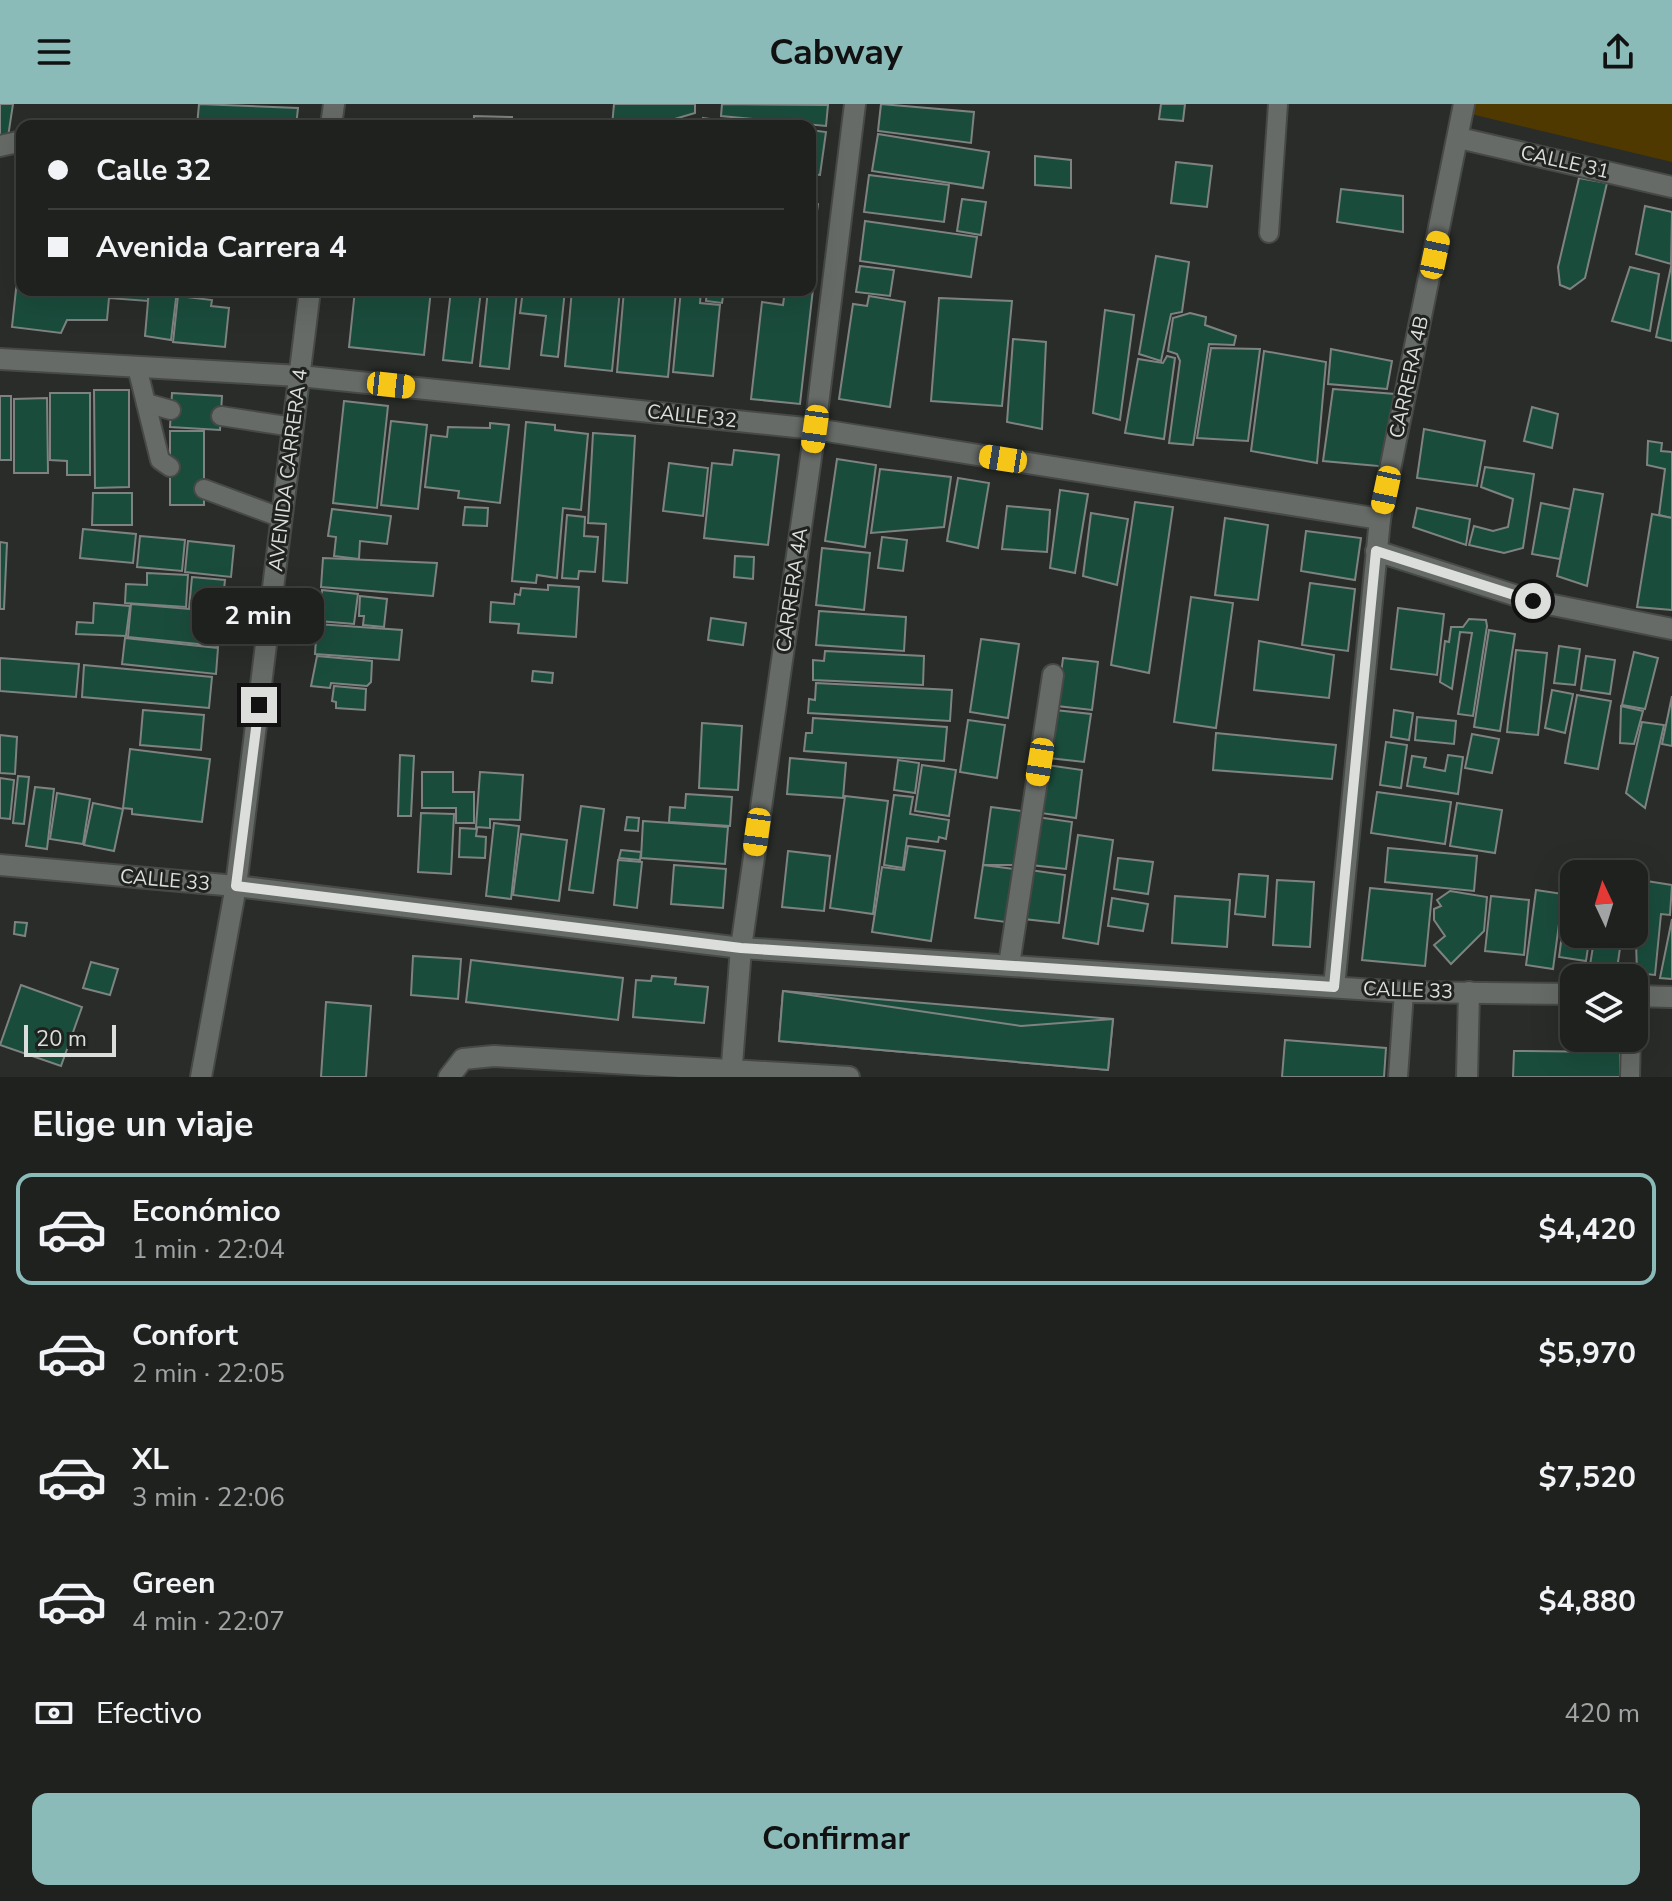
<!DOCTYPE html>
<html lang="es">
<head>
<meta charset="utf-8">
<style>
  body { margin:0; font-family:"Nunito Sans",sans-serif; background:#272927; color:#f1f3f6; height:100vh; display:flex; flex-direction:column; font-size:30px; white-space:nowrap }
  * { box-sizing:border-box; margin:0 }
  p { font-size:26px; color:#a1a3a4 }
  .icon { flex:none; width:44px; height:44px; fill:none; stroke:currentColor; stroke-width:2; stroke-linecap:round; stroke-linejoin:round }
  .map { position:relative; height:973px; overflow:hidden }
  .side { display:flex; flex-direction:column; background:#1f211e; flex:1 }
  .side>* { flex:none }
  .banner { position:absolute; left:16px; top:16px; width:800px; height:176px; border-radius:16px; box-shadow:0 8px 32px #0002,0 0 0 2px #3c3e3c; display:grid; align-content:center; height:176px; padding:0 32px; background:#1f211e }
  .needle { width:52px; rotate:356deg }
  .controls { position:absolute; left:1560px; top:756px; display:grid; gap:16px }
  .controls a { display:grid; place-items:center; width:88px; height:88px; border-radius:16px; background:#1f211e; box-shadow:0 8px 32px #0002,0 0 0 2px #3c3e3c; font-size:40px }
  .scale { position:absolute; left:24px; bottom:20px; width:92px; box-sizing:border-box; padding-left:8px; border:4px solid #dcdedc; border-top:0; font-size:22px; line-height:28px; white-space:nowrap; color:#dcdedc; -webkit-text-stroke:6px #1f221f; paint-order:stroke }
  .end { position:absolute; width:36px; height:36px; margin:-18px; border:10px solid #dcdedc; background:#111; box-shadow:0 0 0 4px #111 }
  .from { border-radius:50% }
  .bubble { position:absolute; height:56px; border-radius:16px; background:#1f211e; box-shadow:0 8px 32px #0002,0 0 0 2px #3c3e3c; font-size:26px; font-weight:700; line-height:56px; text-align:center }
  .car { position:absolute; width:24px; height:48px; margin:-24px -12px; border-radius:10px; box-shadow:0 0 6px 2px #0007; background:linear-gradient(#f5c518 24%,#345 0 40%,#f5c518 0 76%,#345 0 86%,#f5c518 0) }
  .banner b { display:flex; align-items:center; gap:28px; height:76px; font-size:30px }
  .banner b+b { border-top:2px solid #3c3e3c }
  .banner i { width:20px; height:20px; background:#f1f3f6 }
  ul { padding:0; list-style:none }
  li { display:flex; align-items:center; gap:24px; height:112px; margin:0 16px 12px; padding:0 16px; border:4px solid transparent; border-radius:16px }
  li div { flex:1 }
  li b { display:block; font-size:30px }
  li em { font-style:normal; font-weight:700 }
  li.current { border-color:#8bbbb9 }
  li>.icon { width:72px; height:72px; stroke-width:1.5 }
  h2 { padding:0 32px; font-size:36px; line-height:96px }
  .pay { display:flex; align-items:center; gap:20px; height:88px; padding:0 32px; font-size:30px }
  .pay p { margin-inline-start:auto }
  .action { display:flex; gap:16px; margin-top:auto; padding:16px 32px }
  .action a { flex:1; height:92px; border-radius:16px; background:#8bbbb9; color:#111; font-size:32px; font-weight:700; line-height:92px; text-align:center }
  header { display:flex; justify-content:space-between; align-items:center; height:104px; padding:0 32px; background:#8bbbb9; color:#111; font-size:36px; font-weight:700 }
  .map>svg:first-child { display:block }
  .green { fill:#4f3900 }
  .building { fill:#1a4c3c; stroke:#7e8381; stroke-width:2 }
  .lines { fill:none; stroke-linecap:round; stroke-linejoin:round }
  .service-casing { stroke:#474946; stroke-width:22 }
  .minor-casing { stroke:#474946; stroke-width:24 }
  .secondary-casing { stroke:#474946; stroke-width:24 }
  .service { stroke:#676b67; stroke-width:18 }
  .minor { stroke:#676b67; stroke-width:20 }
  .secondary { stroke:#676b67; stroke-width:20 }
  .route { stroke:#dcdedc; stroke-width:10 }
  .labels { text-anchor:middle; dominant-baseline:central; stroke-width:6; stroke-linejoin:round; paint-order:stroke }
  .street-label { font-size:20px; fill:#dcdedc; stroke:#1f221f }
</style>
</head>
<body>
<header><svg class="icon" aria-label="menu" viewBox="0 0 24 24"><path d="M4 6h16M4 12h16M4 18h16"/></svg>Cabway<svg class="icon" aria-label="share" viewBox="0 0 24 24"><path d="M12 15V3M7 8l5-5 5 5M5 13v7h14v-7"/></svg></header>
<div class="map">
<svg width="1672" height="973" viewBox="0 0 1672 973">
  <rect width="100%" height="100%" fill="#292c28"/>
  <polygon class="green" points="1473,0 1672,0 1672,58 1471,10"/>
  <g class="building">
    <polygon points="0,0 13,0 8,33 0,32"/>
    <polygon points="199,0 298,4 296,22 197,22"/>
    <polygon points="614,0 695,0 695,9 651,22 612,22"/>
    <polygon points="722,0 828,1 826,22 721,12"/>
    <polygon points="881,0 974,8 971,39 878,27"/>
    <polygon points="1161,0 1185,0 1183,17 1159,15"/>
    <polygon points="474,12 512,13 512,22 474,22"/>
    <polygon points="703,14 740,19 740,22 702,22"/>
    <polygon points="810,26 826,28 820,71 810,70"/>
    <polygon points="878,30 989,48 983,84 872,67"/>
    <polygon points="1035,52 1071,56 1071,84 1035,81"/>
    <polygon points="1176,58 1212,62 1207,103 1171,99"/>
    <polygon points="869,71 949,81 944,118 864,108"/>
    <polygon points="1579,74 1607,79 1585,174 1570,185 1560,181 1558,163"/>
    <polygon points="1341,85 1403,92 1403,128 1337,118"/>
    <polygon points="962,95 986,98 981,131 957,127"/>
    <polygon points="810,99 818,100 814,128 810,127"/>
    <polygon points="1645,102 1672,108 1671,160 1636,150"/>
    <polygon points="865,117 977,133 971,173 860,157"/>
    <polygon points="22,129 22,186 149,186 148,197 109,194 107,216 67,216 61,229 12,223"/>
    <polygon points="1156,152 1189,158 1182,208 1171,210 1161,257 1139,250"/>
    <polygon points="1672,158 1672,237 1656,233"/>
    <polygon points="860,162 894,166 890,192 856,188"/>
    <polygon points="1630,163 1659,170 1650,227 1612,217"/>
    <polygon points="810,167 815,167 800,300 751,295 762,198 783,201 785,186 810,186"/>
    <polygon points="149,186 177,186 171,236 145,232"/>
    <polygon points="355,186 431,186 424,251 349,243"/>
    <polygon points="451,186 481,187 472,259 443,256"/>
    <polygon points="488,186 517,188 509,265 480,262"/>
    <polygon points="523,186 565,186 558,253 541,251 546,212 520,209"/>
    <polygon points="572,186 620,186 612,267 565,262"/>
    <polygon points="624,186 676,187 668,273 617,268"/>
    <polygon points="681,186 701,186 700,199 720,201 713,272 673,268"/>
    <polygon points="707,186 724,186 722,199 706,197"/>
    <polygon points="178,192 212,196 211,202 229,204 225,243 173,238"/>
    <polygon points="869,192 905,198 890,303 839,295 853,200 867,202"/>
    <polygon points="939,194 1012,197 1002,302 931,297"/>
    <polygon points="1105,206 1134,211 1120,316 1093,309"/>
    <polygon points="1190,209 1206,213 1205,221 1236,232 1234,241 1209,240 1193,341 1169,339 1180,257 1177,250 1168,247 1173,214"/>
    <polygon points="1013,235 1046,238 1042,325 1007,318"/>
    <polygon points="1211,244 1260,245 1248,337 1197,334"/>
    <polygon points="1331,245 1392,257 1387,285 1328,280"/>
    <polygon points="1264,247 1326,258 1317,359 1251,347"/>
    <polygon points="1167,252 1175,254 1164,335 1125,329 1138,255 1163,259"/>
    <polygon points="1333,285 1395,290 1389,363 1323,357"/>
    <polygon points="94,286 129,286 129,383 95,384"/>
    <polygon points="50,289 90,289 90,371 67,371 67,357 50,356"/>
    <polygon points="172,289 222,292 220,326 170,323"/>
    <rect x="0" y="292" width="11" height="64"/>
    <polygon points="47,294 48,369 14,369 14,295"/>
    <polygon points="344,297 388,302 377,404 333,399"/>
    <polygon points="1532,303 1558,310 1552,344 1524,337"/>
    <polygon points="391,317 427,321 418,405 381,401"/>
    <polygon points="526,318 555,321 555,326 588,330 581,406 563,404 557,474 537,471 536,479 512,477"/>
    <polygon points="490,319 509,321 500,399 458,394 459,387 425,383 431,331 447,333 448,323 490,324"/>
    <polygon points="1424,325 1485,337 1477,382 1417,374"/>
    <rect x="170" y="327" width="34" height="74"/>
    <polygon points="593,329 635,332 627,479 603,477 606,420 588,419"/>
    <polygon points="1648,337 1662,339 1661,347 1672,348 1672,414 1659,411 1665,365 1647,361"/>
    <polygon points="734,346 779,351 768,441 704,434 712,359 732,361"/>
    <polygon points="837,355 876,361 865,443 825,437"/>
    <polygon points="669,359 708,364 703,412 663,407"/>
    <polygon points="1485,363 1534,370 1523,444 1504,449 1469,441 1474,422 1493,427 1508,423 1513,395 1481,383"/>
    <polygon points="880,365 951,373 944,423 871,429"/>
    <polygon points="958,374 989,379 978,444 947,437"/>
    <polygon points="1574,385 1603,390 1587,482 1557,472"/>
    <polygon points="1060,386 1088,390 1075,469 1050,464"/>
    <polygon points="93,389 132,389 132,421 92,421"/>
    <polygon points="1135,398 1173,403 1149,569 1111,561"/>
    <polygon points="1541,399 1570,405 1560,455 1532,450"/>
    <polygon points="1007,402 1050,406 1047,448 1002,445"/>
    <polygon points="465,403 488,404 487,422 463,421"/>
    <polygon points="1417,404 1470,415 1466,441 1413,423"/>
    <polygon points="332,405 391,412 387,440 360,437 359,455 334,452 336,433 328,432"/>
    <polygon points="1091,409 1128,415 1117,481 1083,472"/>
    <polygon points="1652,410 1672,414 1672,506 1637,503"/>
    <polygon points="567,411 585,413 584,432 598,433 595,468 579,467 578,475 562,474"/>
    <polygon points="1225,414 1268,421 1258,496 1215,491"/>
    <polygon points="83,425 136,430 133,459 80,454"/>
    <polygon points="1306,427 1361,434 1355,476 1301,467"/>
    <polygon points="140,432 185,436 182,467 137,463"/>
    <polygon points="882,433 907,436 903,467 878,464"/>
    <polygon points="188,437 234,442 231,473 185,468"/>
    <polygon points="0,438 7,439 4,505 0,505"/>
    <polygon points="822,444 870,449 864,506 816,501"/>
    <polygon points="735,452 754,453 753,475 734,473"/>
    <polygon points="323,454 437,459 433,492 321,483"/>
    <polygon points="147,469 188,471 186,503 125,499 126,480 147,481"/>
    <polygon points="192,473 225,476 218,542 128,533 131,500 189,505"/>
    <polygon points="1310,479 1355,485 1348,547 1302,541"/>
    <polygon points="548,481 579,483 576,533 518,529 519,520 490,518 491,498 514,500 515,490 520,491 521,484 548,486"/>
    <polygon points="322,486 358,490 354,520 319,517"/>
    <polygon points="360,492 387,495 384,523 363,521 364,512 359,512"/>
    <polygon points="1191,493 1233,499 1216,624 1174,618"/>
    <polygon points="94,499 130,502 126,532 76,530 77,518 93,519"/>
    <polygon points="1398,504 1444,510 1437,571 1391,565"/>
    <polygon points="819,507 906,513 904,547 816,541"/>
    <polygon points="711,514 746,519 743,541 708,536"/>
    <polygon points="1469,515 1486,516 1487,522 1473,612 1458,610 1472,529 1460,528 1452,585 1440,578 1445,537 1449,538 1451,523 1463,523"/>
    <polygon points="317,520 402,526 399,556 315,550"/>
    <polygon points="1489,526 1515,530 1500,627 1474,623"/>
    <polygon points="125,534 218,544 216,570 122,560"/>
    <polygon points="981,535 1019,540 1008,614 970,608"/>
    <polygon points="1259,537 1334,551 1329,594 1254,586"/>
    <polygon points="1559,542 1580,545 1575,581 1554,579"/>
    <polygon points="1516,546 1547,549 1538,631 1507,628"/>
    <polygon points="825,547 924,552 923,581 813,576 813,556 824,557"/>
    <polygon points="1634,548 1658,554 1645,605 1622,601"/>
    <polygon points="317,552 372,557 371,578 367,582 331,579 330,584 311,582"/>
    <polygon points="1586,552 1615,556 1610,590 1581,586"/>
    <polygon points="0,554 79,560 76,593 0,587"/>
    <polygon points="1063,554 1098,558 1092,606 1057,602"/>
    <polygon points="84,561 212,573 209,604 82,593"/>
    <polygon points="533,567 553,569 552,579 532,577"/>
    <polygon points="816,579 952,586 950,617 808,609 809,595 815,596"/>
    <polygon points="334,582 366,585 365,606 336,604 336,598 332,597"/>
    <polygon points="1552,586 1573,590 1565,629 1545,624"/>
    <polygon points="1577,591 1611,597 1598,665 1565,659"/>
    <polygon points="1672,592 1672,642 1662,640"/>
    <polygon points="1621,602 1643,607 1634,640 1620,639"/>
    <polygon points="143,606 204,611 201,646 140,641"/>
    <polygon points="1055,606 1091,610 1084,658 1049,654"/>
    <polygon points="1394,606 1413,609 1409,636 1391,633"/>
    <polygon points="1417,613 1456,617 1454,640 1415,636"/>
    <polygon points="813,614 947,623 944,657 804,647 806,629 812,629"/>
    <polygon points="968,616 1005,621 997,674 960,668"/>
    <polygon points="1642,618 1664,621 1645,704 1626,689"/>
    <polygon points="702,619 742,622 738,686 699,684"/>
    <polygon points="1216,629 1336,641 1332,675 1213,666"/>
    <polygon points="1472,630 1499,635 1492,669 1465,664"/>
    <polygon points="0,631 17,633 15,670 0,669"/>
    <polygon points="1386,638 1407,641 1401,684 1380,681"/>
    <polygon points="130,645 210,655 202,718 132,710 132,705 123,704"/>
    <polygon points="400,651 414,652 411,712 398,712"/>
    <polygon points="1448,651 1463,653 1458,690 1407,682 1412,652 1426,654 1424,663 1445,667"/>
    <polygon points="790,654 846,659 843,694 787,690"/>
    <polygon points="898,656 919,659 915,689 894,686"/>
    <polygon points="922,661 956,666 949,712 915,707"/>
    <polygon points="1047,661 1082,666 1076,714 1041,709"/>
    <polygon points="422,668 453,668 453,688 474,688 474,719 456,719 456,704 422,704"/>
    <polygon points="480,668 523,671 520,716 490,715 490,724 476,723"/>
    <polygon points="18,672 29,673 24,720 13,719"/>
    <polygon points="0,674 14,676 10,715 0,714"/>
    <polygon points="35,683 54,685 47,745 26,742"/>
    <polygon points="1377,688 1451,698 1445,740 1371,729"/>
    <polygon points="57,689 90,695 83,740 50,735"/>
    <polygon points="686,690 732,693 730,722 669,718 670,703 685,704"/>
    <polygon points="894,691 913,693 910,710 949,716 946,735 939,733 938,738 907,734 903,764 884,761"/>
    <polygon points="845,692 888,697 873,810 830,804"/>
    <polygon points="93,699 123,705 114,747 84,741"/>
    <polygon points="1457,699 1502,706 1495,749 1450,742"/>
    <polygon points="581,702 604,705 593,789 569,786"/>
    <polygon points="991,703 1029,708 1021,761 983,761"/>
    <polygon points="421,709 454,710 451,770 418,768"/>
    <polygon points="627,713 639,714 638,727 625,726"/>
    <polygon points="1037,713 1072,718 1066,765 1031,761"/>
    <polygon points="643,717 728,723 725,760 641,754"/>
    <polygon points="494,719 519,722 511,795 486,792"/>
    <polygon points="460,724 477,725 476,732 486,733 485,754 459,753"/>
    <polygon points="521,730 567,736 559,797 513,791"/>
    <polygon points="1078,731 1113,736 1098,840 1063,834"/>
    <polygon points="908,742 945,747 931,837 872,828 882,763 904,766"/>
    <polygon points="1388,744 1477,752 1474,787 1385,778"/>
    <polygon points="621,746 641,748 640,756 619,754"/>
    <polygon points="788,747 830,752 824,807 782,803"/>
    <polygon points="1118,754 1153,758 1148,790 1114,785"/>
    <polygon points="618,756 642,758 637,804 614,801"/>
    <polygon points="674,761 726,765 723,804 671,800"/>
    <polygon points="983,761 1021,766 1013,819 975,814"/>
    <polygon points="1571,763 1598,767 1574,770 1574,830 1590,830 1586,857 1559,853"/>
    <polygon points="1030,766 1065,771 1059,819 1024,815"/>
    <polygon points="1239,770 1268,772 1265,813 1235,810"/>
    <polygon points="1634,775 1672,781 1670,811 1661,810 1655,871 1637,869"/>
    <polygon points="1277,776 1314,778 1310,843 1273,841"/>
    <polygon points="1370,784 1432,790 1425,862 1362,856"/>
    <polygon points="1536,786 1563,790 1553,865 1526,861"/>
    <polygon points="1450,787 1487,793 1484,827 1451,860 1434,841 1445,832 1434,816 1434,805 1441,802 1437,796"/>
    <polygon points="1175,792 1230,796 1227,843 1172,839"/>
    <polygon points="1491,792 1529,796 1524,851 1485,847"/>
    <polygon points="1112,794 1148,800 1143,827 1108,822"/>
    <polygon points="1672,815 1672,875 1660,874"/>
    <polygon points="15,818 27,819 25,832 14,830"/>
    <polygon points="1595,830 1622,830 1617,865 1590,861"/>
    <polygon points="413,852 461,855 458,895 411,891"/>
    <polygon points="471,856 623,874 618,916 466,898"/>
    <polygon points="91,858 118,865 110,891 83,884"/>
    <polygon points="652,872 676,874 675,880 708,883 704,919 633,913 636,876 651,877"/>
    <polygon points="21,881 82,903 61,962 0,941"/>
    <polygon points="783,887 1113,915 1108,966 779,937"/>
    <polygon points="783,887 1021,922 1113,915 1108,966 779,937"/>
    <polygon points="326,898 371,902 366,973 321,973"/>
    <polygon points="1285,936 1386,944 1384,973 1282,973"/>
    <polygon points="1514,947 1620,948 1620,973 1513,973"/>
  </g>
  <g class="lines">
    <g class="service-casing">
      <g id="service">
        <polyline points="1269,129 1278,0"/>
        <polyline points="137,263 160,356 170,363"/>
        <polyline points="146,299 171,306"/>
        <polyline points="221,312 293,323"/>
        <polyline points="204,385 282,414"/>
        <polyline points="1398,973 1404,888"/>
        <polyline points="1630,973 1631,934"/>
      </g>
    </g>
    <g class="minor-casing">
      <g id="minor">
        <polyline points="1459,34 1672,83"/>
        <polyline points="0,42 22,37"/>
        <polyline points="0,255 300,272 815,325 1380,415"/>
        <polyline points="1376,447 1533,497 1672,525"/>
        <polyline points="0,761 236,782 741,844 1404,888 1574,890"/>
        <polyline points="1009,861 1053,571"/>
        <polyline points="1334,883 1380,415 1464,0"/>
        <polyline points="1634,892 1672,893"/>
        <polyline points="449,973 463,955 494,952 849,973"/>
        <polyline points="731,973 741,844 815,325 855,0"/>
        <polyline points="1467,973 1469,888"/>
      </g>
    </g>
    <g class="secondary-casing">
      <g id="secondary">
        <polyline points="331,22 334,0"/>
        <polyline points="201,973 236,782 310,186"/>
      </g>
    </g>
    <use href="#service" class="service"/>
    <use href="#minor" class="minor"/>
    <use href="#secondary" class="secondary"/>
  </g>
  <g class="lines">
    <polyline class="route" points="259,601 236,782 741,844 1334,883 1376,447 1533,497"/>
  </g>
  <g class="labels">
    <g class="street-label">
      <text transform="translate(1565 58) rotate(13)">CALLE 31</text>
      <text transform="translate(1409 273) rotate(-78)">CARRERA 4B</text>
      <text transform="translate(692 312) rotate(6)">CALLE 32</text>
      <text transform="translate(288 366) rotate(-83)">AVENIDA CARRERA 4</text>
      <text transform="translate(792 486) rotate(-82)">CARRERA 4A</text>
      <text transform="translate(165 776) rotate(5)">CALLE 33</text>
      <text transform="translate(1408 886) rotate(2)">CALLE 33</text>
    </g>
  </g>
</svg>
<div class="controls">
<a><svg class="needle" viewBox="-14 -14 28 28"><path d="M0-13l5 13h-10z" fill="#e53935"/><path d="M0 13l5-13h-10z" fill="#a1a3a4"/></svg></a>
<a><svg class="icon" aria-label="layers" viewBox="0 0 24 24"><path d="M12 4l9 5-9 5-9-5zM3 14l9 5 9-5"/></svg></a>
</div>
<div class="scale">20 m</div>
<i class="end from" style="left:1533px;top:497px"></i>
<i class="end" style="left:259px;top:601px"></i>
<div class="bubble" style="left:192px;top:484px;width:132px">2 min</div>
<i class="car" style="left:1435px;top:151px;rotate:12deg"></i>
<i class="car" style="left:391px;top:281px;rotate:96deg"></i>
<i class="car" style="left:815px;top:325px;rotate:188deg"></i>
<i class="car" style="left:1003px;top:355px;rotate:279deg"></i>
<i class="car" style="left:1386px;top:386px;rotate:192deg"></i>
<i class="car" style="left:1040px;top:658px;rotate:189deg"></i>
<i class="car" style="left:757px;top:728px;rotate:188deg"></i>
<div class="banner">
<b><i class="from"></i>Calle 32</b>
<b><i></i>Avenida Carrera 4</b>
</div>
</div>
<section class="side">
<h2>Elige un viaje</h2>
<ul>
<li class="current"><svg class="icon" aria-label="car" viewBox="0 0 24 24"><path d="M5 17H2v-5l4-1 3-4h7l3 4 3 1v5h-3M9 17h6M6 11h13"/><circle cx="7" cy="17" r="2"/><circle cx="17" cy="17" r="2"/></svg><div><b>Económico</b><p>1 min · 22:04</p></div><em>$4,420</em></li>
<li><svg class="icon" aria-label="car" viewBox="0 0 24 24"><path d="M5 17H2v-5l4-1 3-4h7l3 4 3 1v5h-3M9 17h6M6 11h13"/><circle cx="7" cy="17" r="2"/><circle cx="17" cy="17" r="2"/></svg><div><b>Confort</b><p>2 min · 22:05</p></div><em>$5,970</em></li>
<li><svg class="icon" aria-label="car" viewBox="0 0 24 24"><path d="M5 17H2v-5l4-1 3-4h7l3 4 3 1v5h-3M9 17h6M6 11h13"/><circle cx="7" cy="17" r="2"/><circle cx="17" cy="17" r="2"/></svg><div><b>XL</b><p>3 min · 22:06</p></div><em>$7,520</em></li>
<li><svg class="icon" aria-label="car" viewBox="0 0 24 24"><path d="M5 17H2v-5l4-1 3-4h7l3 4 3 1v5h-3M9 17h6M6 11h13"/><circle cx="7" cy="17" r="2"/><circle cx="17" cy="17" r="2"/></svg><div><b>Green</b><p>4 min · 22:07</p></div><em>$4,880</em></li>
</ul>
<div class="pay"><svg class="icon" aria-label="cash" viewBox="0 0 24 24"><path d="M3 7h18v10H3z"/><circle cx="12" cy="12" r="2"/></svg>Efectivo<p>420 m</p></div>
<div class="action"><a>Confirmar</a></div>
</section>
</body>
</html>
